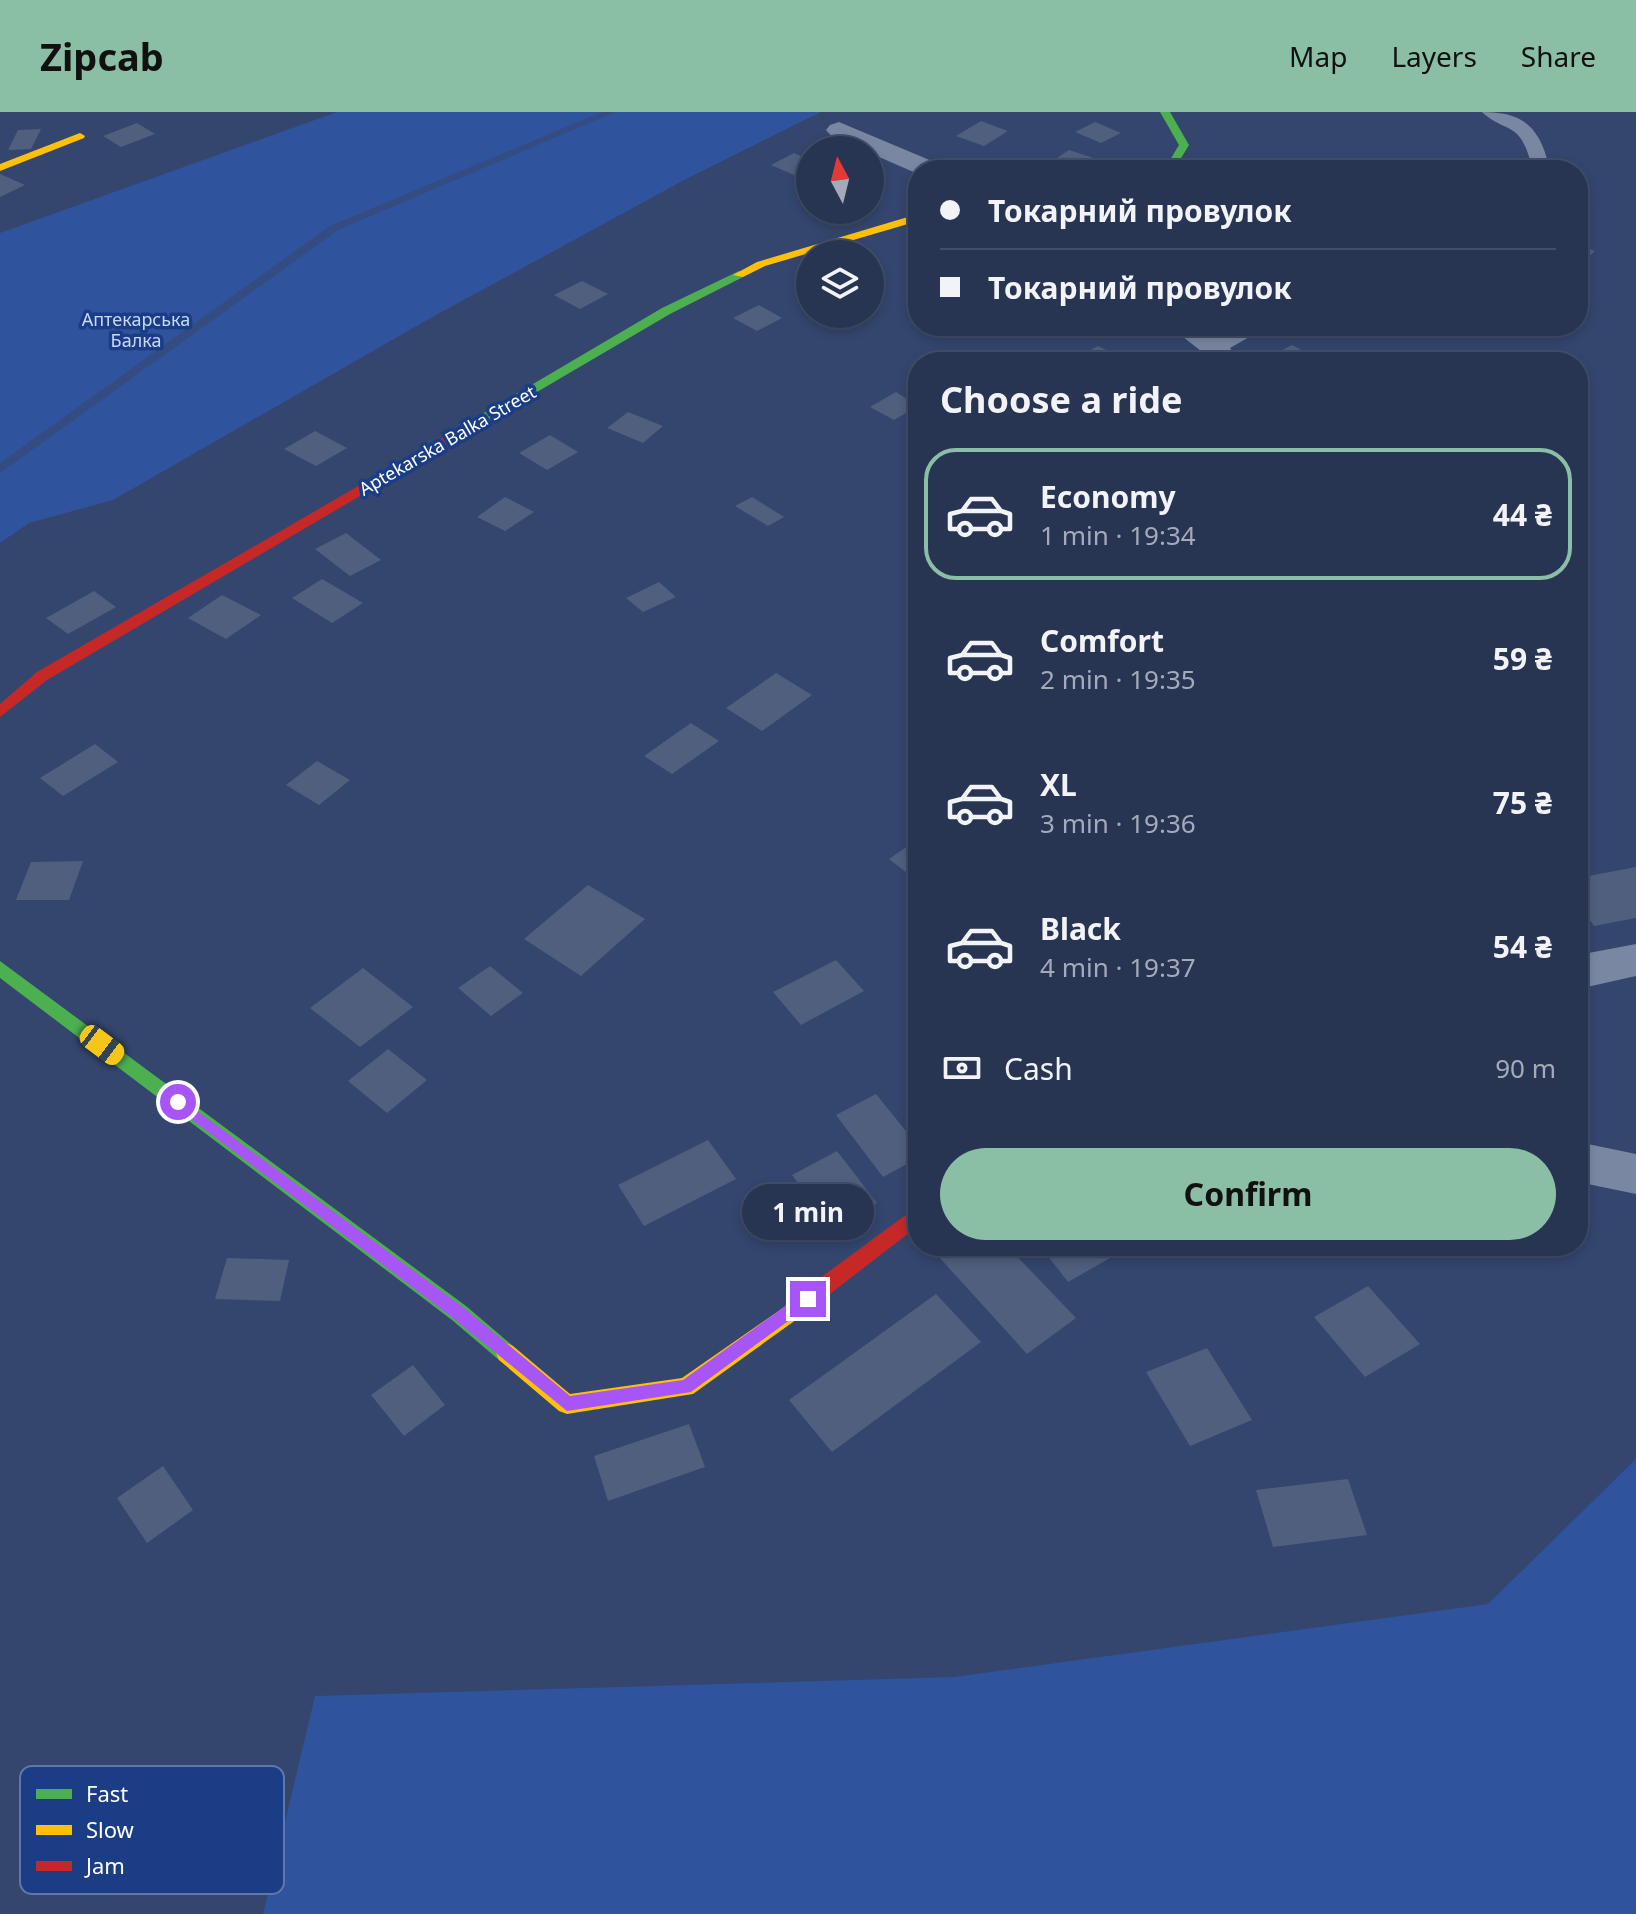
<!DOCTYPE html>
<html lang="en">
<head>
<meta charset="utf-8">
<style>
  body { margin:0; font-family:"Noto Sans",sans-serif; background:#2f3c59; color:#f1f3f6; height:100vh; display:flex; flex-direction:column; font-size:30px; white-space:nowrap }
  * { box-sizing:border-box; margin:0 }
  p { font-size:26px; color:#a4aab8 }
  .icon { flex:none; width:44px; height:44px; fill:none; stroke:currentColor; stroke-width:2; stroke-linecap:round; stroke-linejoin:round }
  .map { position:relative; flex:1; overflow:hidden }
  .side { position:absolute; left:908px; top:240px; width:680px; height:904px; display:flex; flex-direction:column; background:#273452; border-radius:32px; box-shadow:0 4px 12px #0003,0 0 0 2px #434f69 }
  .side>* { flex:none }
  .banner { position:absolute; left:908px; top:48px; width:680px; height:176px; border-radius:32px; box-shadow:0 4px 12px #0003,0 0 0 2px #434f69; display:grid; align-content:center; height:176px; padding:0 32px; background:#273452 }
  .needle { width:52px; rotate:353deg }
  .fabs { position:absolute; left:796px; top:24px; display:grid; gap:16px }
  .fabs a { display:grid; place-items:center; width:88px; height:88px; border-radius:50%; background:#273452; box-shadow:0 4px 12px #0003,0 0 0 2px #434f69; font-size:40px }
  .end { position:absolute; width:36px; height:36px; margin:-18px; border:10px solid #a855f7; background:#fff; box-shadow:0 0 0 4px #fff }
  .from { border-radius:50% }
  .bubble { position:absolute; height:56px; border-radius:28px; background:#273452; box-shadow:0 4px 12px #0003,0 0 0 2px #434f69; font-size:26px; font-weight:700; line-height:56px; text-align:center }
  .car { position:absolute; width:24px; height:48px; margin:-24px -12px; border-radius:10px; box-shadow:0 0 6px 2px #0007; background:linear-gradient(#f5c518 24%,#345 0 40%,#f5c518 0 76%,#345 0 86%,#f5c518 0) }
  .banner b { display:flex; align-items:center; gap:28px; height:76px; font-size:30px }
  .banner b+b { border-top:2px solid #434f69 }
  .banner i { width:20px; height:20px; background:#f1f3f6 }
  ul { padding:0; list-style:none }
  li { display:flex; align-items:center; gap:24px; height:132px; margin:0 16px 12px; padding:0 16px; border:4px solid transparent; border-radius:32px }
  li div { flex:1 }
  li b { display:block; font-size:30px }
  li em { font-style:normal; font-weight:700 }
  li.active { border-color:#8abfa5 }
  li>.icon { width:72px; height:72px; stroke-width:1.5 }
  h2 { padding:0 32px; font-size:36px; line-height:96px }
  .pay { display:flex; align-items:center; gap:20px; height:88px; padding:0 32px; font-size:30px }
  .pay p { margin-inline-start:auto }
  .button { display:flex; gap:16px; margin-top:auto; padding:16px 32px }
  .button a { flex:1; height:92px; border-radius:48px; background:#8abfa5; color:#111; font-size:32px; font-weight:700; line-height:92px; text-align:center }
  header { display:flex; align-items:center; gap:48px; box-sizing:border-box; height:112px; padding:0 40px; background:#8abfa5; color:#111 }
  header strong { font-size:38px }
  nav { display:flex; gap:44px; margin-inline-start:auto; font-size:28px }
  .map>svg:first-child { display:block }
  .green { fill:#2f539c }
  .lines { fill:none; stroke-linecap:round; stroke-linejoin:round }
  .stream { fill:#344c81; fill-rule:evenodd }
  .building { fill:#505f7e }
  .lane { fill:#7a87a3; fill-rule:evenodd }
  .street { fill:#7a87a3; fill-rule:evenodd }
  .fast { fill:#4caf50; fill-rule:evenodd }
  .slow { fill:#ffc107; fill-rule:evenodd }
  .jam { fill:#c62828; fill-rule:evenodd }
  .route { fill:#a855f7 }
  .labels { text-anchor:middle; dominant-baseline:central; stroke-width:7; stroke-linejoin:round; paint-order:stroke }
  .far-park-label { font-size:18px; fill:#c7d8f8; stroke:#1b3d86 }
  .far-street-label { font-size:18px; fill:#fff; stroke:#1b3d86 }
  .key { fill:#1b3d86; stroke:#5f77aa; stroke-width:2 }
  .key-label { font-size:22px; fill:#fff }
</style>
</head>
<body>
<header>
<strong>Zipcab</strong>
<nav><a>Map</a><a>Layers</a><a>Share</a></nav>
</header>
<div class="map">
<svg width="1636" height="1802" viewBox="0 0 1636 1802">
  <rect width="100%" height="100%" fill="#34466e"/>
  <g class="green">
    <polygon points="337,0 821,0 686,67 427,208 113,388 29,411 0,431 0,121"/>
    <polygon points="1636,1347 1636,1802 263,1802 315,1584 954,1565 1488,1492"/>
  </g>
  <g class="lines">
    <polygon class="stream" points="602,0 615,0 338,118 0,361 0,351 330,114"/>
  </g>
  <g class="building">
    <polygon points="981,9 1008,19 984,34 956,24"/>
    <polygon points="1095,10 1121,21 1101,31 1075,20"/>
    <polygon points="137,11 155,22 121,35 103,24"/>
    <polygon points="41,17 31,37 8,38 18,18"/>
    <polygon points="1069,38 1106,50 1094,58 1078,58 1052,49"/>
    <polygon points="794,41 810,48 810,57 796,64 771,53"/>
    <polygon points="0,62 25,73 0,85"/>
    <polygon points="1578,133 1595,139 1578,154"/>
    <polygon points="582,169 608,182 580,197 554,183"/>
    <polygon points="759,193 782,206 757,219 733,206"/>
    <polygon points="1292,233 1315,245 1306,250 1258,250"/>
    <polygon points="1098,234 1131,250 1070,250"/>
    <polygon points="896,280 918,294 894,308 870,295"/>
    <polygon points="628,300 663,314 643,331 607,316"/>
    <polygon points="315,319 347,336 316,354 284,337"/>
    <polygon points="550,323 578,340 547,358 519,341"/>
    <polygon points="505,385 534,400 505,419 477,405"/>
    <polygon points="752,385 784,405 768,414 735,394"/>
    <polygon points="346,421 381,448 350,464 315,437"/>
    <polygon points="322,467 363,491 332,511 292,486"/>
    <polygon points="659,470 676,485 643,500 626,486"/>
    <polygon points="94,479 116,495 68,522 46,506"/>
    <polygon points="222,483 261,503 226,527 188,506"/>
    <polygon points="776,561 812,583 762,619 726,596"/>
    <polygon points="691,611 719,629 672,662 644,644"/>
    <polygon points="95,632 118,650 63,684 40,666"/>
    <polygon points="317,649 350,668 319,693 286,673"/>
    <polygon points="918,727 918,766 916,768 889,747"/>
    <polygon points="83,749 69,788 16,788 31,750"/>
    <polygon points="1636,755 1636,806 1594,814 1578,791 1578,766"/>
    <polygon points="588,773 645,807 581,864 524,827"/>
    <polygon points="836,848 864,879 801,913 773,880"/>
    <polygon points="490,854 523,881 491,904 458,876"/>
    <polygon points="363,856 413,895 360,935 310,896"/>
    <polygon points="388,937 427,968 387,1001 348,969"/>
    <polygon points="876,982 918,1034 918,1046 883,1065 836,1003"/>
    <polygon points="708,1028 736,1067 644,1114 618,1073"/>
    <polygon points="837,1039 877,1091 831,1116 792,1063"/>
    <polygon points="956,1134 1007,1134 1076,1206 1027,1242 939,1145"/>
    <polygon points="1040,1134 1131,1134 1068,1170"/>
    <polygon points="227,1146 289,1148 280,1189 215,1187"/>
    <polygon points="1368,1174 1420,1232 1365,1265 1314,1205"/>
    <polygon points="936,1182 981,1230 832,1340 789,1288"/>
    <polygon points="1207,1236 1252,1308 1190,1334 1146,1260"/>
    <polygon points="413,1253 445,1293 404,1324 371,1283"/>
    <polygon points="689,1312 705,1355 608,1389 594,1344"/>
    <polygon points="163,1354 193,1398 147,1431 117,1386"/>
    <polygon points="1348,1367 1367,1423 1273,1435 1256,1378"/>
  </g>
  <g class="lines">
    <path class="lane" d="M1482 0C1523 0 1539 14 1549 54L1546 58H1525L1531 52C1520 8 1506 22 1482 0Z"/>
    <g class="street">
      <path d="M839 10 939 52 943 58H918V62L870 41V38C857 38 834 29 826 18L830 13Z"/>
      <polygon points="1169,214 1204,214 1213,220 1225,214 1262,214 1258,220 1230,236 1240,250 1209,250 1201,239"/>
      <polygon points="1636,832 1636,864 1578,877 1578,843"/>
      <polygon points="1578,1030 1636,1042 1636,1082 1578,1070"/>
    </g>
    <g class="fast">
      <polygon points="1160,0 1170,0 1189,33 1174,58 1164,58 1179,33"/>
      <polygon points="739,159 745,163 743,165 670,202 467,321 455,318 662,196"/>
      <polygon points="0,849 466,1194 513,1234 516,1241 513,1248 506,1251 499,1248 452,1208 0,866"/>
    </g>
    <g class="slow">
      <polygon points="80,21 85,24 84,26 0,59 0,52"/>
      <polygon points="918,102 918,109 765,154 743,165 733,163 757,150"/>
      <polygon points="793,1189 800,1191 803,1198 800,1205 693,1282 567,1302 559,1299 499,1248 496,1241 499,1234 506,1231 513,1234 570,1282 682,1266"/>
    </g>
    <g class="jam">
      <polygon points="462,314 469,318 467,321 47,568 0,605 0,592 37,560"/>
      <polygon points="918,1094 918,1114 800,1205 793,1207 786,1205 783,1198 786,1191"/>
    </g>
  </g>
  <polygon class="route" points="178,985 464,1196 570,1284 683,1268 802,1182 808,1180 815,1187 813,1191 691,1280 567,1299 453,1206 174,994 172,990"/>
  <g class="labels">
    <g class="far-park-label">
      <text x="136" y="207">Аптекарська<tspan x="136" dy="21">Балка</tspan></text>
    </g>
    <g class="far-street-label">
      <text transform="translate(447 328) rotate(-30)">Aptekarska Balka Street</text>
    </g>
  </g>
  <rect x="20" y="1654" width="264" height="128" rx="12" class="key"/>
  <rect x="36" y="1677" width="36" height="10" fill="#4caf50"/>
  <rect x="36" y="1713" width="36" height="10" fill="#ffc107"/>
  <rect x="36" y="1749" width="36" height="10" fill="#c62828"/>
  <g class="key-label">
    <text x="86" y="1690">Fast</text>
    <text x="86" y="1726">Slow</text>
    <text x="86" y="1762">Jam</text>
  </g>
</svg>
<div class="fabs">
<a><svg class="needle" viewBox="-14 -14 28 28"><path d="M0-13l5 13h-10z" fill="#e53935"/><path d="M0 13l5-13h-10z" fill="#a4aab8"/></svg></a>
<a><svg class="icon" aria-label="layers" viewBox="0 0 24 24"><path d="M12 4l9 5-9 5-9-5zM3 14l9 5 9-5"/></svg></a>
</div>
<i class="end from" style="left:178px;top:990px"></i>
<i class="end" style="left:808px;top:1187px"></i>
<div class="bubble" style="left:742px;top:1072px;width:132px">1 min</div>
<i class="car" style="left:102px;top:933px;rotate:127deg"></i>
<div class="banner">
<b><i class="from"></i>Токарний провулок</b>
<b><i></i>Токарний провулок</b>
</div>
<section class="side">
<h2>Choose a ride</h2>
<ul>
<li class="active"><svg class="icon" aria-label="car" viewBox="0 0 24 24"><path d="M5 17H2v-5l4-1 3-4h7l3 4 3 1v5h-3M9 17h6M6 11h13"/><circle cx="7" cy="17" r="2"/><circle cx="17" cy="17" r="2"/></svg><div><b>Economy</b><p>1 min · 19:34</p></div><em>44 ₴</em></li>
<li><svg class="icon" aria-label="car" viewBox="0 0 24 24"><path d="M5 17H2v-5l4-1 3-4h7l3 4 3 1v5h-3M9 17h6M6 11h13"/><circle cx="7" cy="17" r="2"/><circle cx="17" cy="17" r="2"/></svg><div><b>Comfort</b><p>2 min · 19:35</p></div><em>59 ₴</em></li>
<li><svg class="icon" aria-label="car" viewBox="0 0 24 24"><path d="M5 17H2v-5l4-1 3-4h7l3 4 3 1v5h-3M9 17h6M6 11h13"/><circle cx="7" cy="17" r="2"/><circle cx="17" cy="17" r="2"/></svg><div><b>XL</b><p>3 min · 19:36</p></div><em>75 ₴</em></li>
<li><svg class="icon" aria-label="car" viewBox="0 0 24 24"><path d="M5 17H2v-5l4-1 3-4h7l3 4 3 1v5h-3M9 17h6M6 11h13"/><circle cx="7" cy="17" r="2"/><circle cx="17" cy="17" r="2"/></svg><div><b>Black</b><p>4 min · 19:37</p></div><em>54 ₴</em></li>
</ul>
<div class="pay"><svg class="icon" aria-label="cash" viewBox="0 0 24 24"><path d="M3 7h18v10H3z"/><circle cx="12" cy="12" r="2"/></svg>Cash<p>90 m</p></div>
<div class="button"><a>Confirm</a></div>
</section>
</div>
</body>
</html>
